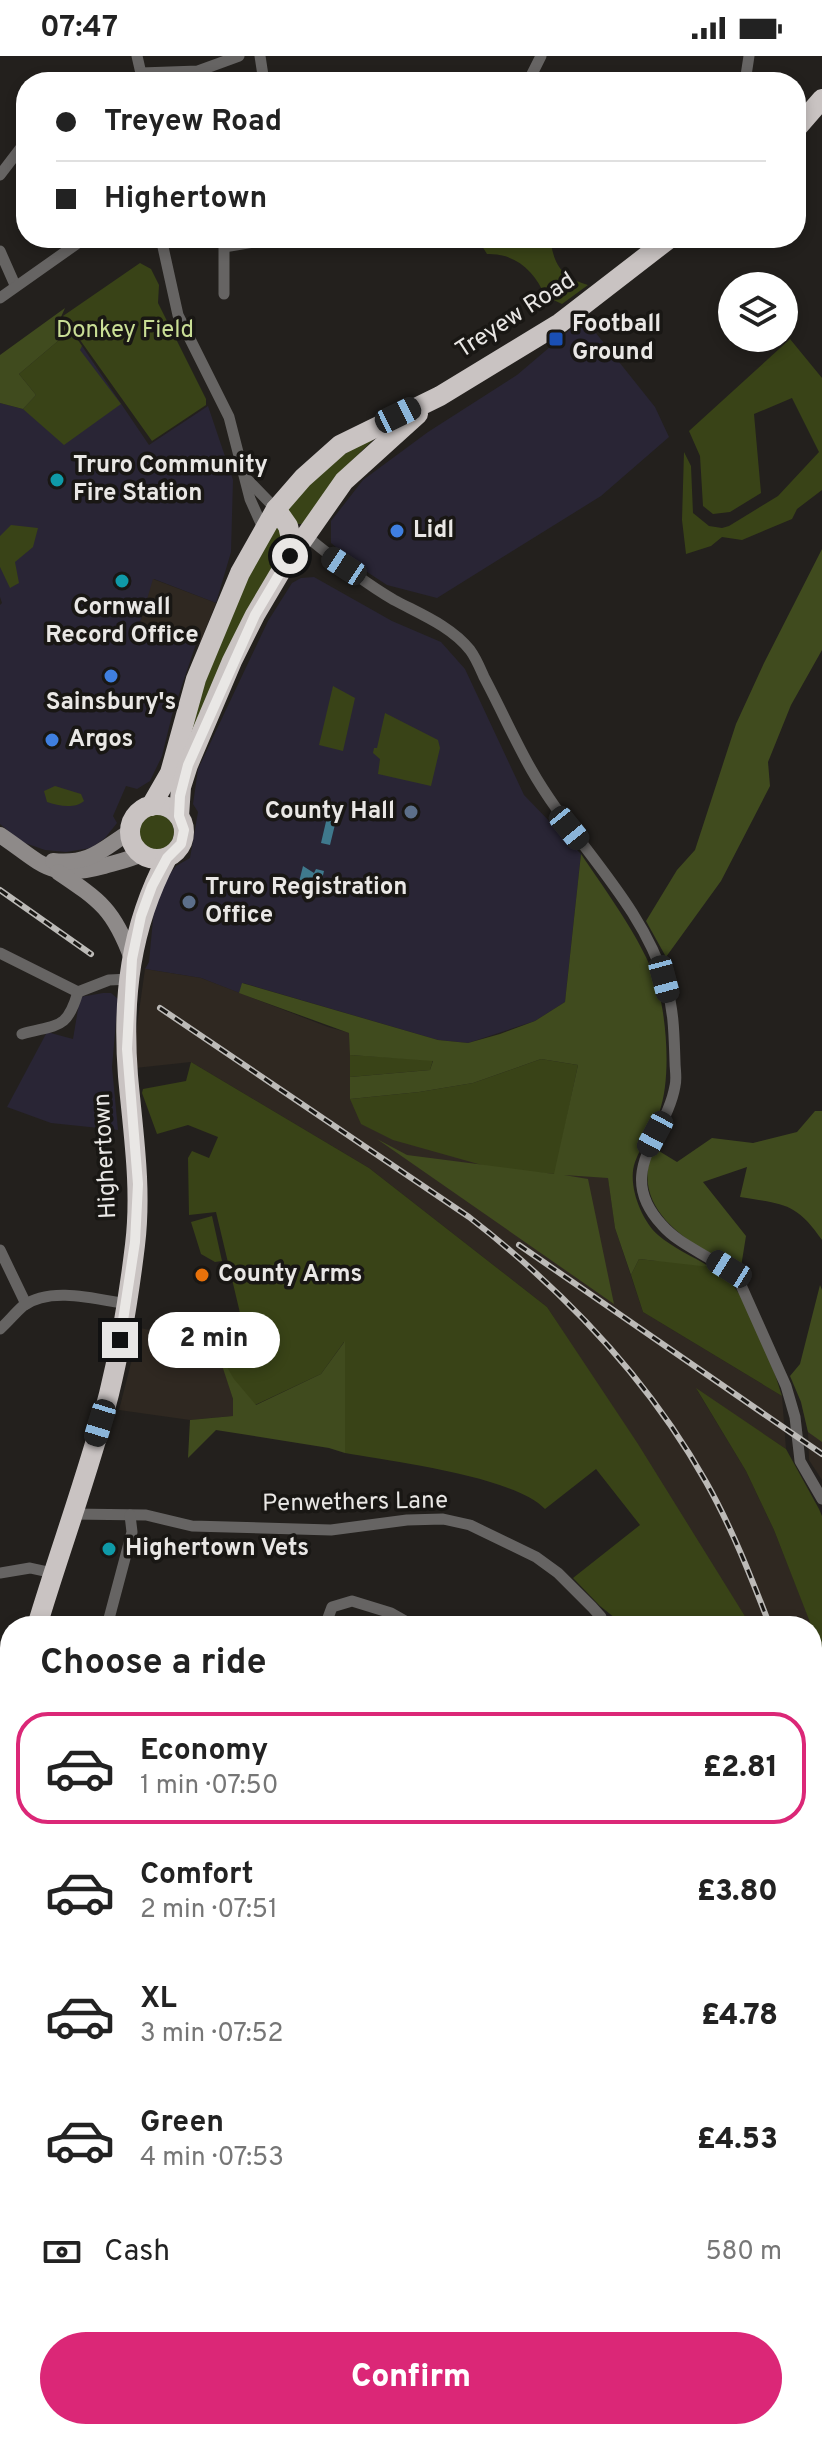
<!DOCTYPE html>
<html lang="en">
<head>
<meta charset="utf-8">
<style>
  body { margin:0; font-family:Overpass,sans-serif; background:#f2f2f2; color:#222; height:100vh; display:flex; flex-direction:column; font-size:30px; white-space:nowrap }
  * { box-sizing:border-box; margin:0 }
  p { font-size:26px; color:#767676 }
  .icon { flex:none; width:44px; height:44px; fill:none; stroke:currentColor; stroke-width:2; stroke-linecap:round; stroke-linejoin:round }
  .map { position:relative; flex:1; overflow:hidden }
  .sheet { position:absolute; left:0px; top:1560px; width:822px; height:824px; display:flex; flex-direction:column; background:#fff; border-radius:32px 32px 0 0; box-shadow:0 4px 12px #0003 }
  .sheet>* { flex:none }
  .guide { position:absolute; left:16px; top:16px; width:790px; height:176px; border-radius:32px; box-shadow:0 4px 12px #0003; display:grid; align-content:center; height:176px; padding:0 40px; background:#fff }
  .fabs { position:absolute; left:718px; top:216px; display:grid; gap:16px }
  .fabs a { display:grid; place-items:center; width:80px; height:80px; border-radius:50%; background:#fff; box-shadow:0 4px 12px #0003; font-size:40px }
  .end { position:absolute; width:36px; height:36px; margin:-18px; border:10px solid #e9e7e5; background:#111; box-shadow:0 0 0 4px #111 }
  .from { border-radius:50% }
  .bubble { position:absolute; height:56px; border-radius:28px; background:#fff; box-shadow:0 4px 12px #0003; font-size:26px; font-weight:800; line-height:56px; text-align:center }
  .car { position:absolute; width:24px; height:48px; margin:-24px -12px; border-radius:10px; box-shadow:0 0 6px 2px #0007; background:linear-gradient(#222 24%,#8ab4d8 0 40%,#222 0 76%,#8ab4d8 0 86%,#222 0) }
  .guide b { display:flex; align-items:center; gap:28px; height:76px; font-size:30px }
  .guide b+b { border-top:2px solid #e0e0e0 }
  .guide i { width:20px; height:20px; background:#222 }
  ul { padding:0; list-style:none }
  li { display:flex; align-items:center; gap:24px; height:112px; margin:0 16px 12px; padding:0 24px; border:4px solid transparent; border-radius:32px }
  li div { flex:1 }
  li b { display:block; font-size:30px }
  li em { font-style:normal; font-weight:800 }
  li.active { border-color:#db2777 }
  li>.icon { width:72px; height:72px; stroke-width:1.5 }
  h2 { padding:0 40px; font-size:36px; line-height:96px }
  .pay { display:flex; align-items:center; gap:20px; height:88px; padding:0 40px; font-size:30px }
  .pay p { margin-inline-start:auto }
  .button { display:flex; gap:16px; margin-top:auto; padding:16px 40px }
  .button a { flex:1; height:92px; border-radius:48px; background:#db2777; color:#fff; font-size:32px; font-weight:800; line-height:92px; text-align:center }
  .status { display:flex; justify-content:space-between; align-items:center; height:56px; padding:0 40px; background:#fff; direction:ltr }
  .status svg { height:22px; fill:currentColor }
  .map>svg:first-child { display:block }
  .commercial { fill:#292535 }
  .built { fill:#2f2821 }
  .green { fill:#394317 }
  .forest { fill:#404b1e }
  .water { fill:#3f798d }
  .lines { fill:none; stroke-linecap:round; stroke-linejoin:round }
  .street { stroke:#666463; stroke-width:11 }
  .secondary { stroke:#8e8a89; stroke-width:16 }
  .highway { stroke:#c9c3c2; stroke-width:20 }
  .rail-casing { stroke:#bcbab7; stroke-width:6 }
  .rail { stroke:#191714; stroke-width:3; stroke-dasharray:9; stroke-linecap:butt }
  .route { stroke:#e9e7e5; stroke-width:10 }
  .transit-dot { fill:#1a4fb4; stroke:#191714; stroke-width:3 }
  .culture-dot { fill:#0f9aa8; stroke:#191714; stroke-width:3 }
  .shop-dot { fill:#3f7fe0; stroke:#191714; stroke-width:3 }
  .service-dot { fill:#5c6f8a; stroke:#191714; stroke-width:3 }
  .food-dot { fill:#e8710a; stroke:#191714; stroke-width:3 }
  .labels { text-anchor:middle; dominant-baseline:central; stroke-width:7; stroke-linejoin:round; paint-order:stroke }
  .street-label { font-size:24px; fill:#e9e7e5; stroke:#191714 }
  .poi-label { font-size:24px; font-weight:bold; fill:#e9e7e5; stroke:#191714; text-anchor:start }
  .park-label { font-size:24px; fill:#c9de95; stroke:#191714 }
</style>
</head>
<body>
<div class="status"><b>07:47</b><svg viewBox="0 0 49 12"><path d="M0 12V9h3v3zM5 12V6h3v6zM10 12V3h3v9zM15 12V0h3v12zM26 1h20v11H26zM47 4h2v5h-2z"/></svg></div>
<div class="map">
<svg width="822" height="2384" viewBox="0 0 822 2384">
  <rect width="100%" height="100%" fill="#23201d"/>
  <g class="commercial">
    <polygon points="584,262 655,351 669,381 601,440 437,542 387,529 358,510 331,487 331,465 363,424 428,376 517,319"/>
    <polygon points="82,290 149,389 208,350 233,424 231,496 216,547 154,523 140,567 197,585 172,659 162,700 150,725 137,733 126,730 113,760 117,767 105,782 91,792 66,796 45,794 22,786 0,768 0,549 2,547 0,541 0,347 23,353"/>
    <polygon points="314,521 392,565 441,586 465,613 524,739 581,798 565,946 535,965 468,987 438,984 243,927 239,937 201,922 145,913 149,906 155,842 159,831 176,810 190,802 198,756 193,748 198,713 268,565 292,527 301,522"/>
    <polygon points="103,937 111,937 118,943 112,1011 118,1074 51,1067 7,1051 47,976 73,983 80,941"/>
  </g>
  <g class="built">
    <polygon points="153,523 216,547 200,587 140,567"/>
    <polygon points="145,913 201,922 328,971 350,977 350,1043 496,1113 608,1121 615,1172 643,1256 782,1340 786,1393 697,1334 746,1415 774,1474 812,1570 751,1570 547,1251 369,1112 191,1006 135,1012 136,977"/>
    <polygon points="140,1272 216,1287 233,1343 233,1360 190,1364 119,1354"/>
    <polygon points="801,1346 822,1353 822,1424 809,1404 808,1376"/>
    <polygon points="812,1571 822,1597 822,1741 812,1737"/>
  </g>
  <g class="green">
    <path d="M477 182H550C554 209 561 221 588 229L562 248 545 240C535 215 515 197 487 198Z"/>
    <polygon points="140,207 151,213 159,229 158,247 206,343 206,349 152,385 63,260"/>
    <polygon points="71,274 82,290 80,294 121,348 64,389 23,353 36,339 19,318"/>
    <polygon points="790,283 822,322 822,434 797,453 792,463 742,484 722,481 711,490 686,498 682,464 684,396 691,410 693,457 709,470 722,472 729,470 778,440 819,396 792,342 754,358 761,437 730,456 713,458 703,450 700,400 689,375"/>
    <polygon points="376,381 337,419 303,468 295,468 283,453 320,411"/>
    <polygon points="11,469 38,472 33,491 15,506 19,527 10,532 0,511 0,480"/>
    <polygon points="281,471 289,488 197,675 186,671 268,473"/>
    <polygon points="333,630 355,642 343,695 319,689"/>
    <polygon points="385,657 438,684 440,692 431,730 378,718 380,703 373,697 374,692 377,692"/>
    <path d="M55 730 81 738 84 745C75 753 58 750 47 746L44 735Z"/>
    <circle cx="156" cy="776" r="18"/>
    <polygon points="350,999 433,1004 430,1014 350,1021"/>
    <polygon points="541,1003 578,1009 555,1118 496,1113 393,1084 361,1068 350,1043 419,1036 473,1027"/>
    <path d="M191 1006 369 1112 547 1251 638 1388 751 1570H625L600 1550 573 1522 640 1469 596 1413 545 1453C516 1421 391 1405 345 1397L344 1286 321 1318 255 1349C241 1332 218 1310 216 1287L231 1286 245 1278 216 1156 189 1159 188 1102 192 1095 209 1102 218 1081 188 1069 157 1078 142 1037 143 1033 186 1025Z"/>
    <polygon points="212,1160 222,1205 215,1206 201,1198 191,1166"/>
    <path d="M639 1203C662 1206 691 1205 712 1212 745 1224 772 1308 782 1340L643 1256 631 1219Z"/>
    <polygon points="696,1332 786,1393 819,1453 822,1460 822,1597 774,1474 746,1415"/>
    <polygon points="822,2013 822,2181 812,2198 812,2021"/>
    <polygon points="456,2374 655,2374 663,2384 452,2384 448,2379"/>
  </g>
  <g class="forest">
    <polygon points="65,252 61,261 71,274 19,318 36,339 23,353 0,347 0,299"/>
    <polygon points="822,493 822,594 791,649 768,706 770,730 721,825 666,901 646,865 677,814 695,794 736,668 764,607"/>
    <path d="M581 798C605 834 650 894 659 936 667 970 671 1024 659 1057 654 1074 641 1089 635 1106 627 1128 641 1164 658 1179 673 1192 694 1201 710 1211L639 1203 631 1219 615 1172 608 1122 564 1119 588 1123 614 1248 377 1083 407 1099 554 1118 578 1009 541 1003 473 1027 419 1036 350 1043V1021L430 1014 433 1005 350 999 349 977 239 937 242 927 438 984 468 987 500 978 535 965 565 946Z"/>
    <path d="M815 1055H822V1184C796 1146 783 1148 740 1141L747 1111 703 1126 746 1180 740 1217C730 1206 721 1204 709 1197 669 1174 632 1141 654 1092L677 1106 712 1082 753 1087 797 1076Z"/>
    <polygon points="820,1229 822,1234 822,1386 808,1376 801,1346 790,1320 800,1308"/>
    <polygon points="345,1285 345,1397 329,1392 216,1374 188,1402 190,1364 233,1360 233,1343 217,1294 234,1323 256,1349 321,1318"/>
    <polygon points="812,1571 822,1597 822,1683 812,1650"/>
    <polygon points="812,1753 822,1759 822,1812"/>
  </g>
  <g class="water">
    <polygon points="333,750 339,752 330,789 321,787 328,757 331,757"/>
    <polygon points="303,810 314,817 316,813 324,815 320,832 299,826"/>
  </g>
  <g class="lines">
    <g class="street">
      <polyline points="137,0 143,26"/>
      <polyline points="260,0 264,26"/>
      <polyline points="141,17 198,15 239,0"/>
      <polyline points="528,26 541,0"/>
      <polyline points="745,26 749,0"/>
      <polyline points="0,119 26,85"/>
      <polyline points="161,182 178,259 229,361 250,443 263,472"/>
      <polyline points="0,195 15,229"/>
      <polyline points="224,238 224,191 278,182"/>
      <polyline points="0,242 85,182"/>
      <polyline points="245,421 276,453"/>
      <path d="M306 480C334 503 363 526 394 544 420 558 451 570 470 594 476 602 480 612 484 621 500 651 514 683 531 713 572 786 641 845 666 928 674 955 674 978 675 1006 675 1014 677 1022 675 1030 666 1081 613 1116 662 1169 684 1194 719 1201 740 1227L786 1330 795 1361 800 1405 822 1443"/>
      <polyline points="0,897 78,936 109,924 130,923"/>
      <path d="M22 978C58 968 67 974 78 936"/>
      <polyline points="0,1194 26,1248"/>
      <path d="M0 1273C8 1266 15 1257 23 1250 50 1230 96 1243 126 1248"/>
      <polyline points="72,1458 146,1459 192,1470 331,1474 407,1464 443,1463 470,1469 536,1501 558,1517 592,1551 601,1561 602,1570"/>
      <polyline points="0,1517 30,1512 53,1517"/>
      <polyline points="107,1570 132,1476 130,1459"/>
      <polyline points="325,1570 332,1551 352,1545 391,1557 414,1570"/>
      <polyline points="812,1743 822,1751"/>
      <polyline points="0,1871 10,1843"/>
      <polyline points="0,1933 10,1936"/>
      <polyline points="0,2152 10,2149"/>
      <polyline points="0,2163 10,2181"/>
      <polyline points="64,2374 69,2384"/>
      <polyline points="245,2374 250,2384"/>
      <polyline points="96,2384 108,2381 113,2374"/>
      <polyline points="263,2384 279,2374"/>
    </g>
    <g class="secondary">
      <path d="M0 779C42 807 49 825 104 810 117 806 129 804 141 798"/>
      <path d="M53 805C91 809 102 793 131 775"/>
      <path d="M58 816C101 845 114 854 132 903"/>
    </g>
    <g class="highway">
      <polyline points="796,73 822,43"/>
      <polyline points="276,453 288,470 294,495"/>
      <circle cx="157" cy="776" r="27"/>
      <polyline points="151,750 170,717 196,623 240,517 276,453 303,422 340,389 440,340 560,267 670,182"/>
      <polyline points="179,760 181,731 188,709 232,605 255,559 281,515 344,425 418,358"/>
      <path d="M37 1570C60 1493 89 1416 109 1338 121 1289 129 1239 135 1189 142 1132 133 1076 128 1020 122 942 130 872 167 802"/>
      <polyline points="0,1689 10,1658"/>
    </g>
    <g class="rail-casing">
      <g id="rail">
        <polyline points="0,834 91,898"/>
        <path d="M160 952 469 1161C563 1234 647 1321 706 1426 732 1472 751 1521 770 1570"/>
        <polyline points="519,1189 822,1398"/>
        <polyline points="812,1677 822,1708"/>
      </g>
    </g>
    <use href="#rail" class="rail"/>
  </g>
  <g class="lines">
    <polyline class="route" points="120,1284 135,1186 138,1128 127,993 132,903 141,860 152,830 167,802 181,788 184,774 179,760 180,740 188,709 255,559 290,500"/>
  </g>
  <rect class="transit-dot" x="548" y="275" width="16" height="16" rx="4"/>
  <g class="culture-dot">
    <circle cx="57" cy="424" r="8"/>
    <circle cx="122" cy="525" r="8"/>
    <circle cx="109" cy="1493" r="8"/>
  </g>
  <g class="shop-dot">
    <circle cx="397" cy="475" r="8"/>
    <circle cx="111" cy="620" r="8"/>
    <circle cx="52" cy="684" r="8"/>
  </g>
  <g class="service-dot">
    <circle cx="411" cy="756" r="8"/>
    <circle cx="189" cy="846" r="8"/>
  </g>
  <circle class="food-dot" cx="202" cy="1219" r="8"/>
  <g class="labels">
    <g class="street-label">
      <text transform="translate(516 260) rotate(-33)">Treyew Road</text>
      <text transform="translate(106 1100) rotate(-93)">Highertown</text>
      <text transform="translate(355 1447) rotate(-1)">Penwethers Lane</text>
    </g>
    <g class="poi-label">
      <text x="572" y="269">Football<tspan x="572" dy="28">Ground</tspan></text>
      <text x="73" y="410">Truro Community<tspan x="73" dy="28">Fire Station</tspan></text>
      <text x="413" y="475">Lidl</text>
      <text x="122" y="552" text-anchor="middle">Cornwall<tspan x="122" dy="28">Record Office</tspan></text>
      <text x="111" y="647" text-anchor="middle">Sainsbury's</text>
      <text x="68" y="684">Argos</text>
      <text x="395" y="756" text-anchor="end">County Hall</text>
      <text x="205" y="832">Truro Registration<tspan x="205" dy="28">Office</tspan></text>
      <text x="218" y="1219">County Arms</text>
      <text x="125" y="1493">Highertown Vets</text>
    </g>
    <g class="park-label">
      <text x="125" y="275">Donkey Field</text>
    </g>
  </g>
</svg>
<div class="fabs">
<a><svg class="icon" aria-label="layers" viewBox="0 0 24 24"><path d="M12 4l9 5-9 5-9-5zM3 14l9 5 9-5"/></svg></a>
</div>
<i class="end from" style="left:290px;top:500px"></i>
<i class="end" style="left:120px;top:1284px"></i>
<div class="bubble" style="left:148px;top:1256px;width:132px">2 min</div>
<i class="car" style="left:398px;top:359px;rotate:64deg"></i>
<i class="car" style="left:344px;top:510px;rotate:303deg"></i>
<i class="car" style="left:569px;top:772px;rotate:141deg"></i>
<i class="car" style="left:664px;top:923px;rotate:165deg"></i>
<i class="car" style="left:655px;top:1078px;rotate:208deg"></i>
<i class="car" style="left:729px;top:1213px;rotate:302deg"></i>
<i class="car" style="left:100px;top:1367px;rotate:197deg"></i>
<div class="guide">
<b><i class="from"></i>Treyew Road</b>
<b><i></i>Highertown</b>
</div>
<section class="sheet">
<h2>Choose a ride</h2>
<ul>
<li class="active"><svg class="icon" aria-label="car" viewBox="0 0 24 24"><path d="M5 17H2v-5l4-1 3-4h7l3 4 3 1v5h-3M9 17h6M6 11h13"/><circle cx="7" cy="17" r="2"/><circle cx="17" cy="17" r="2"/></svg><div><b>Economy</b><p>1 min · 07:50</p></div><em>£2.81</em></li>
<li><svg class="icon" aria-label="car" viewBox="0 0 24 24"><path d="M5 17H2v-5l4-1 3-4h7l3 4 3 1v5h-3M9 17h6M6 11h13"/><circle cx="7" cy="17" r="2"/><circle cx="17" cy="17" r="2"/></svg><div><b>Comfort</b><p>2 min · 07:51</p></div><em>£3.80</em></li>
<li><svg class="icon" aria-label="car" viewBox="0 0 24 24"><path d="M5 17H2v-5l4-1 3-4h7l3 4 3 1v5h-3M9 17h6M6 11h13"/><circle cx="7" cy="17" r="2"/><circle cx="17" cy="17" r="2"/></svg><div><b>XL</b><p>3 min · 07:52</p></div><em>£4.78</em></li>
<li><svg class="icon" aria-label="car" viewBox="0 0 24 24"><path d="M5 17H2v-5l4-1 3-4h7l3 4 3 1v5h-3M9 17h6M6 11h13"/><circle cx="7" cy="17" r="2"/><circle cx="17" cy="17" r="2"/></svg><div><b>Green</b><p>4 min · 07:53</p></div><em>£4.53</em></li>
</ul>
<div class="pay"><svg class="icon" aria-label="cash" viewBox="0 0 24 24"><path d="M3 7h18v10H3z"/><circle cx="12" cy="12" r="2"/></svg>Cash<p>580 m</p></div>
<div class="button"><a>Confirm</a></div>
</section>
</div>
</body>
</html>
